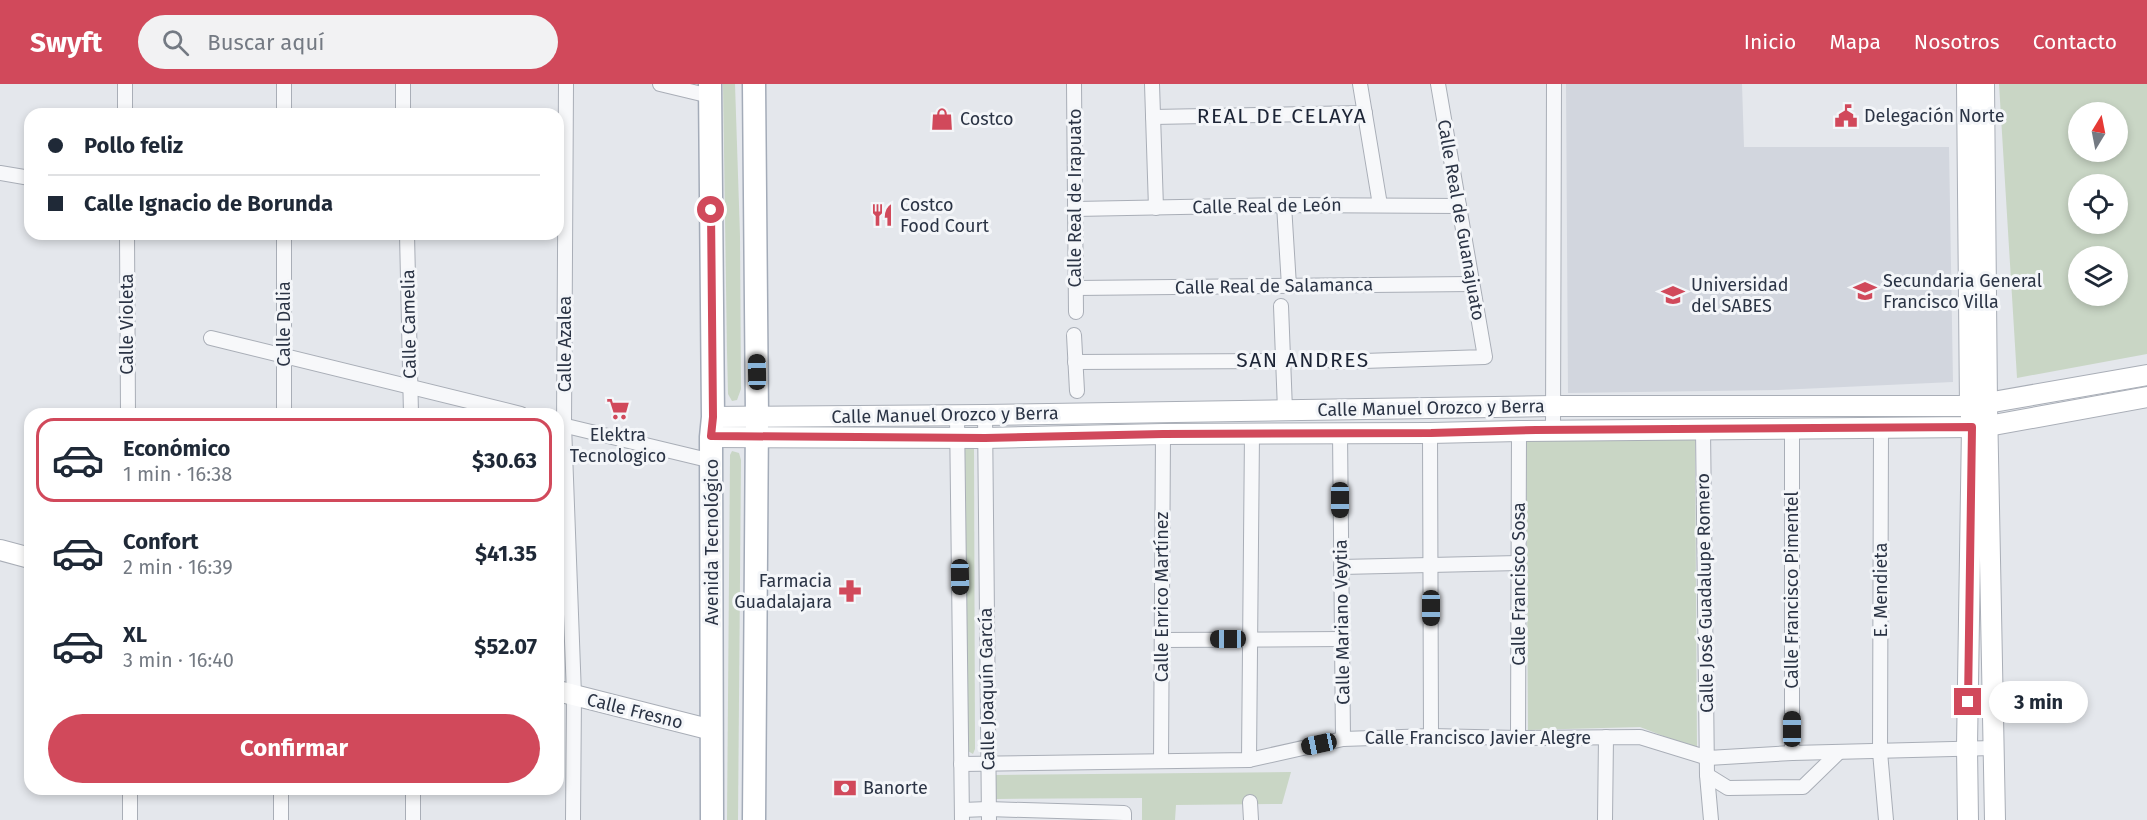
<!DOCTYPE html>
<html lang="es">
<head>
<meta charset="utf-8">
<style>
  body { margin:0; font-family:"Fira Sans",sans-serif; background:#f2f2f3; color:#1f2937; height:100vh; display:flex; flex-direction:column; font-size:22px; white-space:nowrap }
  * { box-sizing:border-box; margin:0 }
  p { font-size:20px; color:#747a83 }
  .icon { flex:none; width:33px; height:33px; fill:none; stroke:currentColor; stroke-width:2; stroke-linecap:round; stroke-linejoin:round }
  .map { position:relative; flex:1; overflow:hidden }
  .details { position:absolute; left:24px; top:324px; width:540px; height:387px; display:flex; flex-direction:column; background:#fff; border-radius:18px; box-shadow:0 3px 9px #0003 }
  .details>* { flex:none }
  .guide { position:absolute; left:24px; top:24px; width:540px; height:132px; border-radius:18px; box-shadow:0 3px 9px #0003; display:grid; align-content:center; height:132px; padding:0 24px; background:#fff }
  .needle { width:39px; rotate:10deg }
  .controls { position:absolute; left:2068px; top:18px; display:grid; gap:12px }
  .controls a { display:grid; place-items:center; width:60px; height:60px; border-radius:50%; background:#fff; box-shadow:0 3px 9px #0003; font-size:30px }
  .end { position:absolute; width:27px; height:27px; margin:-14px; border:8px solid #d1495b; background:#fff; box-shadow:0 0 0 3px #fff }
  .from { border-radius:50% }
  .bubble { position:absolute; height:42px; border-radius:21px; background:#fff; box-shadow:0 3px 9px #0003; font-size:20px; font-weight:700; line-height:42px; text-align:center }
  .car { position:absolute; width:18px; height:36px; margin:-18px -9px; border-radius:8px; box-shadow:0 0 4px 2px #0007; background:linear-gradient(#222 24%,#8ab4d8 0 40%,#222 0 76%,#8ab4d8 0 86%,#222 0) }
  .guide b { display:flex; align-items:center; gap:21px; height:57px; font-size:22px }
  .guide b+b { border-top:2px solid #e0e1e3 }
  .guide i { width:15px; height:15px; background:#1f2937 }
  ul { padding:10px 0 0; list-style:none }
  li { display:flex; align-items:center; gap:18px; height:84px; margin:0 12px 9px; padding:0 12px; border:3px solid transparent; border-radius:18px }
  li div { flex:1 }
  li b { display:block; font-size:22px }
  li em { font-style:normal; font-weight:700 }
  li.current { border-color:#d1495b }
  li>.icon { width:54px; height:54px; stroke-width:1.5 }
  .action { display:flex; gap:12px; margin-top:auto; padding:12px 24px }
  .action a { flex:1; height:69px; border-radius:36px; background:#d1495b; color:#fff; font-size:24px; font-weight:700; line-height:69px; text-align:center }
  header { display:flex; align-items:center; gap:36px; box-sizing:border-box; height:84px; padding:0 30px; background:#d1495b; color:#fff }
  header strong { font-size:28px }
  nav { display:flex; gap:33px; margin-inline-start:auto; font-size:21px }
  .search { width:420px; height:54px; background:#f2f2f3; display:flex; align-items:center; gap:15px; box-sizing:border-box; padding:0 21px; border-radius:33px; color:#747a83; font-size:22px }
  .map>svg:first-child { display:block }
  .built { fill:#d2d6de }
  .green { fill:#c9d6c5; fill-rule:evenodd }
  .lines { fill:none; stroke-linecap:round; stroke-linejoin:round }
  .street-casing { stroke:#a9aeb7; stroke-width:16 }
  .secondary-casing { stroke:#a9aeb7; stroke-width:22 }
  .primary-casing { stroke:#a3abb8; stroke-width:25 }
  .street { stroke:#f7f8fa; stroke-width:14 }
  .secondary { stroke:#fff; stroke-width:20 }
  .primary { stroke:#fff; stroke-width:22 }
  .route { stroke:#d1495b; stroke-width:8 }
  .labels { text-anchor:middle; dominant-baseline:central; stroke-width:6; stroke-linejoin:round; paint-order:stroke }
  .poi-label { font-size:18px; fill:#2b3445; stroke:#f4f6f9; text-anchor:start }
  .street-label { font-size:18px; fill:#2b3445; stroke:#f4f6f9 }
  .quarter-label { font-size:21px; letter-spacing:1.5px; fill:#1d2536; stroke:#f4f6f9 }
</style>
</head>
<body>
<header>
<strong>Swyft</strong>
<div class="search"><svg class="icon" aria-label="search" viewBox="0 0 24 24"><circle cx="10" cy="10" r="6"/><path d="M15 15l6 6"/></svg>Buscar aquí</div>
<nav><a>Inicio</a><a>Mapa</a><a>Nosotros</a><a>Contacto</a></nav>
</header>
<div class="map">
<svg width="2147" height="736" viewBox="0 0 2147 736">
  <rect width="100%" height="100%" fill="#e4e7ec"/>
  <polygon class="built" points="1566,0 1742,0 1744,63 1949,63 1953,298 1778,306 1568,309"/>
  <g class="green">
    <polygon points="723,0 735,0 740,152 741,305 737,316 732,317 728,310 727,268"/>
    <path d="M1999 0H2147V270L2017 294ZM2079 28H2118V68H2079ZM2118 100V140H2079V100ZM2079 172H2118V212H2079Z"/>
    <polygon points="1695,354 1697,665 1640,643 1528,646 1526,357"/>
    <polygon points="965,362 974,362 975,665 973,670 968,667"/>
    <polygon points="732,367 739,369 741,376 738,736 727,736 730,371"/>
    <polygon points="1291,688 1282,720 1176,721 1175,736 1142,736 1142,714 996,715 996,691"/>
  </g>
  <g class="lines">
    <g class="street-casing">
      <g id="street">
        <polyline points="125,0 125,30"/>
        <polyline points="284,0 284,30"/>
        <polyline points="403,0 403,30"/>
        <polyline points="566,0 564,341 574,611 573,736"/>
        <polyline points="660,0 710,12"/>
        <polyline points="1074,0 1076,228"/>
        <polyline points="1152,0 1156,124"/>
        <polyline points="1360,0 1380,121"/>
        <polyline points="1153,33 1365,29"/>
        <polyline points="0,89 30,94"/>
        <polyline points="1284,121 1289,202"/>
        <polyline points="1075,125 1284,121 1459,122"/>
        <polyline points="127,150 128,330"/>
        <polyline points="407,150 411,330"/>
        <polyline points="1076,204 1472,200"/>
        <polyline points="1281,222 1285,326"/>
        <polyline points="1074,251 1077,307"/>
        <polyline points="211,254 521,330"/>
        <polyline points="1075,278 1283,277"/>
        <polyline points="1333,278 1485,273 1438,0"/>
        <polyline points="284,330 284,150"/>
        <polyline points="957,331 962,736"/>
        <polyline points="985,331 989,736"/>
        <polyline points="558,340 712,377"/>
        <polyline points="1881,343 1880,668 1886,736"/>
        <polyline points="1703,345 1707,691 1711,736"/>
        <polyline points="1553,346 1554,0"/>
        <polyline points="1340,348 1343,655"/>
        <polyline points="1430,349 1431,652"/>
        <polyline points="1341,483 1519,479"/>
        <polyline points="1162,556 1342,555"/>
        <polyline points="1518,654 1519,347"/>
        <polyline points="1792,669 1792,344"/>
        <polyline points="1249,676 1252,349"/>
        <polyline points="1161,677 1163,350"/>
        <polyline points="961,680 1249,676 1343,655 1431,652 1518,654 1640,653 1708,674 1792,669 1993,664"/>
        <polyline points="1707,691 1728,704 1803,703 1839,668"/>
        <polyline points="130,705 130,736"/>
        <polyline points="413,705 413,736"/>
        <polyline points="1250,718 1251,736"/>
        <polyline points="962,726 988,725 1124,729 1124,736"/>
        <polyline points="281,736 281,705"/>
        <polyline points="1605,736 1606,653"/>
      </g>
    </g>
    <g class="secondary-casing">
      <g id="secondary">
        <polyline points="1967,0 1970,322 1972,343 1967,663 1968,736"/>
        <polyline points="1984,0 1987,320 1995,736"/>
        <polyline points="713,333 985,331 1554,322 1970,322 2147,291"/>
        <polyline points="711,353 985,354 1163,350 1430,349 1519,347 1972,343 1988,342 2147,313"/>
        <polyline points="0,466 30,474"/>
        <polyline points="558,607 712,646"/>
      </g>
    </g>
    <g class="primary-casing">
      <g id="primary">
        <polyline points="710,0 713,333 711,353 712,736"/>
        <polyline points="754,736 757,333 754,0"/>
      </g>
    </g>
    <use href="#street" class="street"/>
    <use href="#secondary" class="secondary"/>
    <use href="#primary" class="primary"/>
  </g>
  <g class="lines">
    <polyline class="route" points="711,126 713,333 711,352 985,354 1163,350 1431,349 1536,346 1972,343 1968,618"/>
  </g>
  <defs>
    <g id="civic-bare" transform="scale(1.8)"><path d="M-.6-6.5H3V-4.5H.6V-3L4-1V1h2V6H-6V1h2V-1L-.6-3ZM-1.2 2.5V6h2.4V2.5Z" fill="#d1495b" stroke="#f4f6f9" stroke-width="2.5" paint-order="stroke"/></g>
    <g id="shop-bare" transform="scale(1.8)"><path d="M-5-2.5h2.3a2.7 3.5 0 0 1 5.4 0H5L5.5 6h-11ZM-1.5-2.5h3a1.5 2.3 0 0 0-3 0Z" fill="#d1495b" stroke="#f4f6f9" stroke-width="2.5" paint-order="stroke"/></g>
    <g id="restaurant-bare" transform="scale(1.8)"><path d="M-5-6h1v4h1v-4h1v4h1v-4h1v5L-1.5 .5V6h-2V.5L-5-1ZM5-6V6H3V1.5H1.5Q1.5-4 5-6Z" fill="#d1495b" stroke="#f4f6f9" stroke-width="2.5" paint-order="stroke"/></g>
    <g id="school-bare" transform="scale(1.8)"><path d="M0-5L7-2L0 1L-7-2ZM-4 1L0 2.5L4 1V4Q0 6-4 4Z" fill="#d1495b" stroke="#f4f6f9" stroke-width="2.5" paint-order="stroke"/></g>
    <g id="university-bare" transform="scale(1.8)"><path d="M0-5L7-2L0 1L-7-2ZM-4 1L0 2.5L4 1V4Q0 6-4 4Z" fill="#d1495b" stroke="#f4f6f9" stroke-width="2.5" paint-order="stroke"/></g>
    <g id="supermarket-bare" transform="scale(1.8)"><path d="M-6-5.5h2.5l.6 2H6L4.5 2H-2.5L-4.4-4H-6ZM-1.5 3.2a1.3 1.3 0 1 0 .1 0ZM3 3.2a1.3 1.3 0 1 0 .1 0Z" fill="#d1495b" stroke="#f4f6f9" stroke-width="2.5" paint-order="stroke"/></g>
    <g id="pharmacy-bare" transform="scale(1.8)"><path d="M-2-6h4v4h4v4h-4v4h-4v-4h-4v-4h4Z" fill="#d1495b" stroke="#f4f6f9" stroke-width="2.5" paint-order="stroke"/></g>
    <g id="bank-bare" transform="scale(1.8)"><path d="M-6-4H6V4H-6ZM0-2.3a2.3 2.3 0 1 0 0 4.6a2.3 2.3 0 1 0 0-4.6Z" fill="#d1495b" stroke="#f4f6f9" stroke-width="2.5" paint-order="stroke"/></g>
  </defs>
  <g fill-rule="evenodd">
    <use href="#civic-bare" x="1846" y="32"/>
    <use href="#shop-bare" x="942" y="35"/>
    <use href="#restaurant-bare" x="882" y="131"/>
    <use href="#school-bare" x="1865" y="207"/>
    <use href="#university-bare" x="1673" y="211"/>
    <use href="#supermarket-bare" x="618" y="325"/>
    <use href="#pharmacy-bare" x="850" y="507"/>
    <use href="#bank-bare" x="845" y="704"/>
  </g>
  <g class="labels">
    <g class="poi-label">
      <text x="1864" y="32">Delegación Norte</text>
      <text x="960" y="35">Costco</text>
      <text x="900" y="121">Costco<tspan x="900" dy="21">Food Court</tspan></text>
      <text x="1883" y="197">Secundaria General<tspan x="1883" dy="21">Francisco Villa</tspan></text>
      <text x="1691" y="201">Universidad<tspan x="1691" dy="21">del SABES</tspan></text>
      <text x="618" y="351" text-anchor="middle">Elektra<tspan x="618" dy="21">Tecnologico</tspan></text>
      <text x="832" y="497" text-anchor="end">Farmacia<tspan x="832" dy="21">Guadalajara</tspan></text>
      <text x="863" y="704">Banorte</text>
    </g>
    <g class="street-label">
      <text transform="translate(1075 114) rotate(-90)">Calle Real de Irapuato</text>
      <text transform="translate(1267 122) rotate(-1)">Calle Real de León</text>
      <text transform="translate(1461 136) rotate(80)">Calle Real de Guanajuato</text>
      <text transform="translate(1274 202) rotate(-1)">Calle Real de Salamanca</text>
      <text transform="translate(127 240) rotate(-90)">Calle Violeta</text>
      <text transform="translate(284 240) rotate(-90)">Calle Dalia</text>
      <text transform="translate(409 240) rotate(-91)">Calle Camelia</text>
      <text transform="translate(565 260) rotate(-90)">Calle Azalea</text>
      <text transform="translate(1431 324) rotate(-1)">Calle Manuel Orozco y Berra</text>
      <text transform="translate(945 331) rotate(-1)">Calle Manuel Orozco y Berra</text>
      <text transform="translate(712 458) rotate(-90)">Avenida Tecnológico</text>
      <text transform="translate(1519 500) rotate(-90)">Calle Francisco Sosa</text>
      <text transform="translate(1792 506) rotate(-90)">Calle Francisco Pimentel</text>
      <text transform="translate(1881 506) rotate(-90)">E. Mendieta</text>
      <text transform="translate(1705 509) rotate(-91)">Calle José Guadalupe Romero</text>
      <text transform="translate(1162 513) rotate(-90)">Calle Enrico Martínez</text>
      <text transform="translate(1342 538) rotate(-91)">Calle Mariano Veytia</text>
      <text transform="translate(987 605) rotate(-91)">Calle Joaquín García</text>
      <text transform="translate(635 627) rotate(14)">Calle Fresno</text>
      <text x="1478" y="654">Calle Francisco Javier Alegre</text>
    </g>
    <g class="quarter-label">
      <text x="1282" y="32">REAL DE CELAYA</text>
      <text x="1303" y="276">SAN ANDRES</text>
    </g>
  </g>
</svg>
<div class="controls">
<a><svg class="needle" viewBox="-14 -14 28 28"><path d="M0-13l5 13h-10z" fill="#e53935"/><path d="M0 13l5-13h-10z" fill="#747a83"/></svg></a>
<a><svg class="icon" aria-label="locate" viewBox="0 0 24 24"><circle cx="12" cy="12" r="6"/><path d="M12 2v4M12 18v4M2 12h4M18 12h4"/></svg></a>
<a><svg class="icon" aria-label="layers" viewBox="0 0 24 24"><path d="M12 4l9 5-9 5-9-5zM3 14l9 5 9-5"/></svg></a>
</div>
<i class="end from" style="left:711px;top:126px"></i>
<i class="end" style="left:1968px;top:618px"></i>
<div class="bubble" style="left:1989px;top:597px;width:99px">3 min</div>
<i class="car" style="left:757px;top:288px;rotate:359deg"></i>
<i class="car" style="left:1340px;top:416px;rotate:180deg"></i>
<i class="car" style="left:960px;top:493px;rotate:179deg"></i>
<i class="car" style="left:1431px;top:524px;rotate:180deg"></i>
<i class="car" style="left:1228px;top:555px;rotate:270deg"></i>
<i class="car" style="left:1792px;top:645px;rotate:0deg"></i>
<i class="car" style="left:1319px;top:660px;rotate:258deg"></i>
<div class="guide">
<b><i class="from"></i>Pollo feliz</b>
<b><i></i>Calle Ignacio de Borunda</b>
</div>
<section class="details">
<ul>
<li class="current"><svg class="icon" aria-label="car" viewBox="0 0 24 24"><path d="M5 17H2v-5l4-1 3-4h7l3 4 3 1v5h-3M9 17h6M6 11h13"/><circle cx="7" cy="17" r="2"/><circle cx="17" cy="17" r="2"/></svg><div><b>Económico</b><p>1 min · 16:38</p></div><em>$30.63</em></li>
<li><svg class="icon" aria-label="car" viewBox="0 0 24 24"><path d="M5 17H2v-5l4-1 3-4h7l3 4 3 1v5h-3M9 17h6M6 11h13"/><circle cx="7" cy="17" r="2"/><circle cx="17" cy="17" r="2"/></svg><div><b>Confort</b><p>2 min · 16:39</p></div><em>$41.35</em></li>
<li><svg class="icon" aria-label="car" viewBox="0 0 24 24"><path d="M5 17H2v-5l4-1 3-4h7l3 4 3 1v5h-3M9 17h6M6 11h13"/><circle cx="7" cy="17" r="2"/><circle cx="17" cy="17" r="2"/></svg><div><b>XL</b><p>3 min · 16:40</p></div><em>$52.07</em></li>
</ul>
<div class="action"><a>Confirmar</a></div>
</section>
</div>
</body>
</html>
